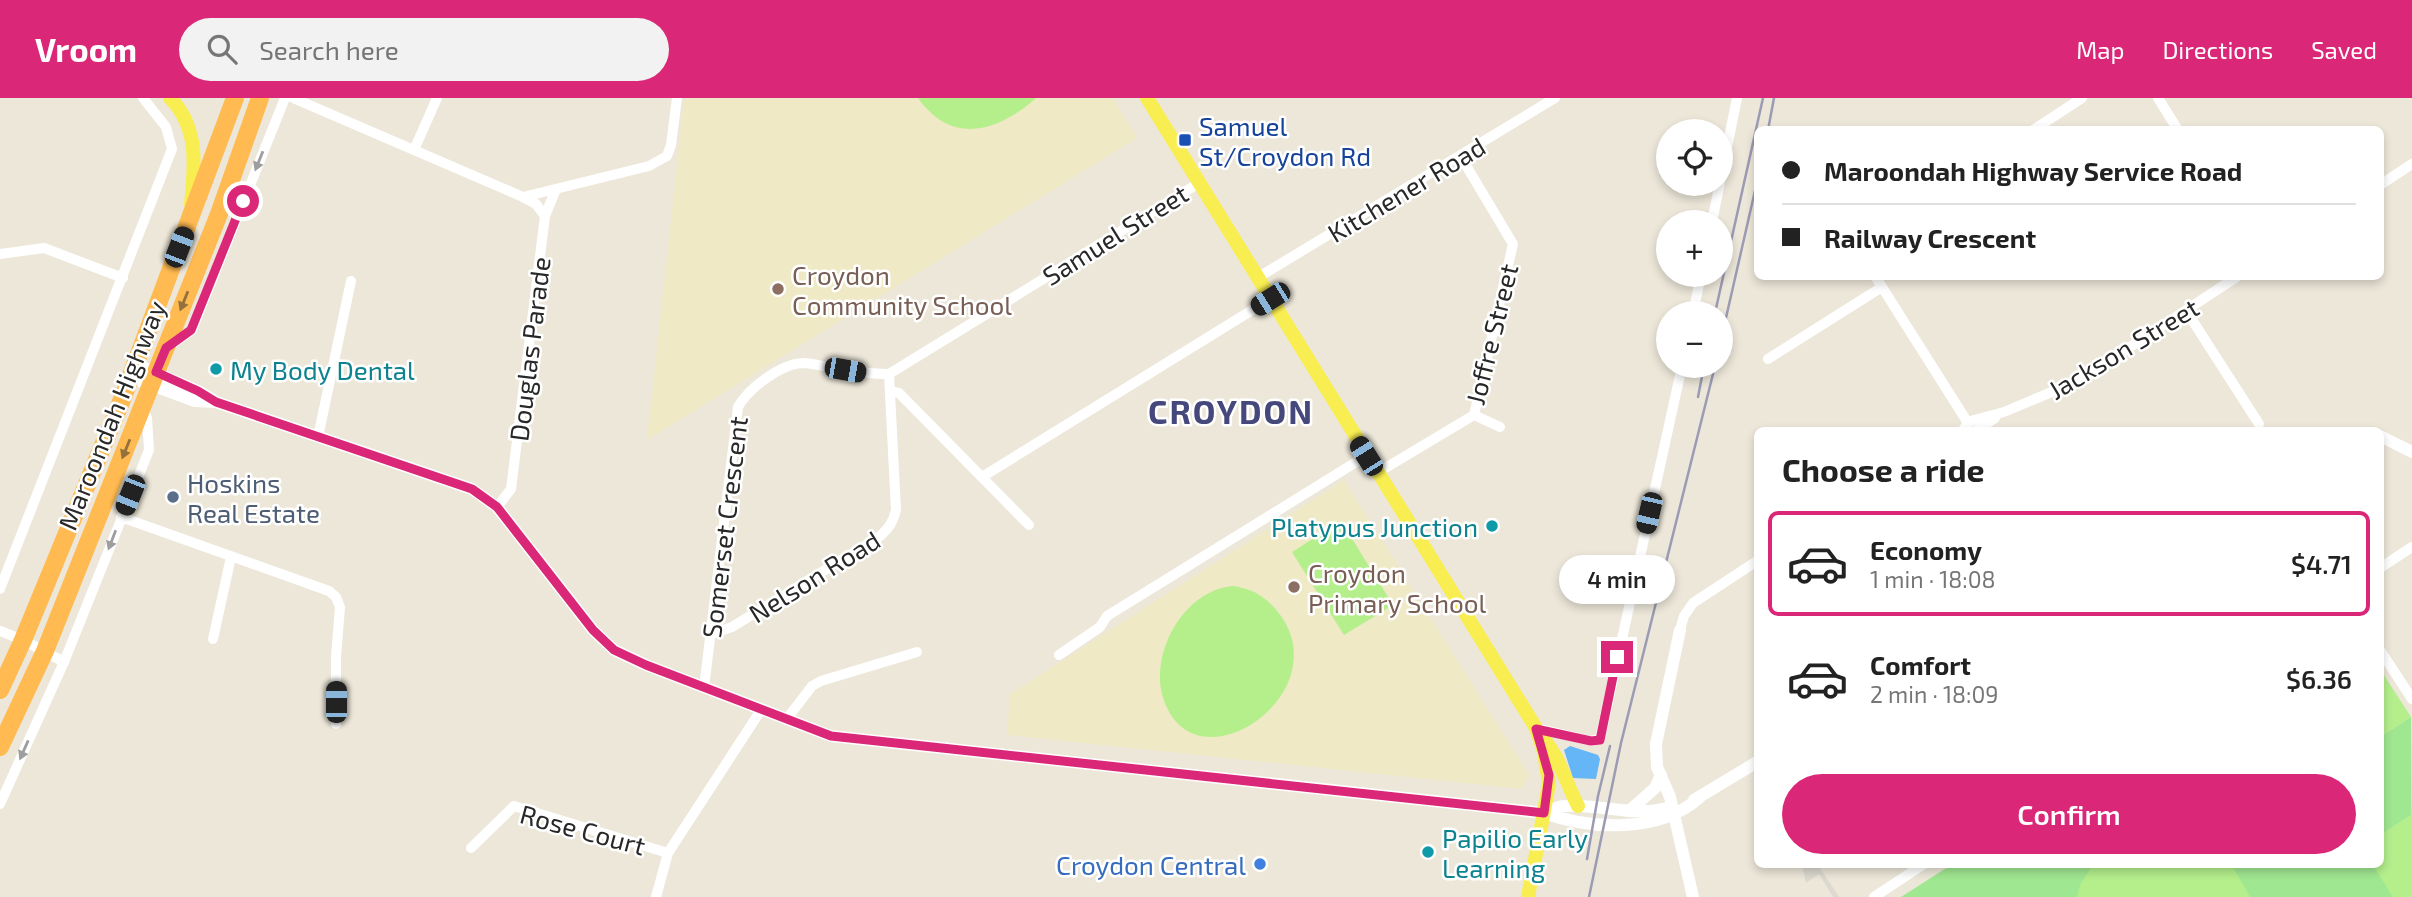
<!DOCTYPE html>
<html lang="en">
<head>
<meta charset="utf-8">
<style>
  body { margin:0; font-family:"Exo 2",sans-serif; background:#f2f2f2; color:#222; height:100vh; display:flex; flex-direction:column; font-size:26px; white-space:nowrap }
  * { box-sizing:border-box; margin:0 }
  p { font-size:23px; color:#767676 }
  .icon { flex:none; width:38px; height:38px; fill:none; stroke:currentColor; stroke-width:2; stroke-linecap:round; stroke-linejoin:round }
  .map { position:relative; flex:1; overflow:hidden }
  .drawer { position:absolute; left:1754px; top:329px; width:630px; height:441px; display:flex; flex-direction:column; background:#fff; border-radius:10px; box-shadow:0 4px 10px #0003 }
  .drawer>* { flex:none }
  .top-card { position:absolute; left:1754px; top:28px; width:630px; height:154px; border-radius:10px; box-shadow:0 4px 10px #0003; display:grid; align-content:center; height:154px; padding:0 28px; background:#fff }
  .buttons { position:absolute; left:1656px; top:21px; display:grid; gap:14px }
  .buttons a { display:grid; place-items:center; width:77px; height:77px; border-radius:50%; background:#fff; box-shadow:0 4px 10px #0003; font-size:35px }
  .end { position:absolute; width:32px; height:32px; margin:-16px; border:9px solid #db2777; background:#fff; box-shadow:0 0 0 4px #fff }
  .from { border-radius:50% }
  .bubble { position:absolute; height:49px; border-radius:24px; background:#fff; box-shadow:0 4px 10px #0003; font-size:23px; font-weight:600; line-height:49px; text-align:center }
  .car { position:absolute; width:21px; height:42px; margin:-21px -10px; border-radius:9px; box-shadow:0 0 5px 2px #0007; background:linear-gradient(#222 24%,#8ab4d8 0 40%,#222 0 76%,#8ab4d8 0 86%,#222 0) }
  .top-card b { display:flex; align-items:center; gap:24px; height:66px; font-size:26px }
  .top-card b+b { border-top:2px solid #e0e0e0 }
  .top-card i { width:18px; height:18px; background:#222 }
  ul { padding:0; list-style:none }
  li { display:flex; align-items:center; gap:21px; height:105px; margin:0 14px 10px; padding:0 14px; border:4px solid transparent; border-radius:10px }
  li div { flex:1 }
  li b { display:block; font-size:26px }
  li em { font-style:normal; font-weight:600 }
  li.active { border-color:#db2777 }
  li>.icon { width:63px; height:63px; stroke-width:1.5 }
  h2 { padding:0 28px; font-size:32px; line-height:84px }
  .cta { display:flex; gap:14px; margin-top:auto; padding:14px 28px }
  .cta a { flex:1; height:80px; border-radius:42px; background:#db2777; color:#fff; font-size:28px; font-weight:600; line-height:80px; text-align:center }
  header { display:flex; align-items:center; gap:42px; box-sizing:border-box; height:98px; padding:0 35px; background:#db2777; color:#fff }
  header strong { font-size:33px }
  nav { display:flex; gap:38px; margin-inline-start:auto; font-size:24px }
  .search { width:490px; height:63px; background:#f2f2f2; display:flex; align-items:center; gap:18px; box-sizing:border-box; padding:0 24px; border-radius:38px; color:#767676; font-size:26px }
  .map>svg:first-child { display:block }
  .education { fill:#efe9c6 }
  .green { fill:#a0e791 }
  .pitch { fill:#b4ef8c }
  .plaza { fill:#dcd9d0 }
  .water { fill:#64b6f6 }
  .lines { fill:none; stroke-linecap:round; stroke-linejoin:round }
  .street { stroke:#fff; stroke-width:10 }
  .secondary { stroke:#fff; stroke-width:12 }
  .primary { stroke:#f9ee51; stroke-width:14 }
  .highway { stroke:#ffba51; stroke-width:18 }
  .rail { stroke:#9c9bb4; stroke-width:2.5 }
  .oneway { fill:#9e9e9e }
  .oneway2 { fill:#94713c }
  .route { stroke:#db2777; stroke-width:9 }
  .transit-dot { fill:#1a4fb4; stroke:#fff; stroke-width:2.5 }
  .education-dot { fill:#8d6e63; stroke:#fff; stroke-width:2.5 }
  .culture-dot { fill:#0f9aa8; stroke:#fff; stroke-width:2.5 }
  .service-dot { fill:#5c6f8a; stroke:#fff; stroke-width:2.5 }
  .shop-dot { fill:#3f7fe0; stroke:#fff; stroke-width:2.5 }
  .labels { text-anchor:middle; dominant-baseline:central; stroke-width:5; stroke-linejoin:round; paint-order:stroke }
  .transit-label { font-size:26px; fill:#164399; stroke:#fff; text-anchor:start }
  .street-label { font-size:26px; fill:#282828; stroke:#fff }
  .education-label { font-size:26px; fill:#785e54; stroke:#fff; text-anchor:start }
  .culture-label { font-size:26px; fill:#0d838f; stroke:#fff; text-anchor:start }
  .service-label { font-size:26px; fill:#4e5e75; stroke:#fff; text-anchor:start }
  .shop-label { font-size:26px; fill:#366cbe; stroke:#fff; text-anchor:end }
  .district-label { font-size:33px; font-weight:bold; letter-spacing:2px; fill:#46477b; stroke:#fff }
</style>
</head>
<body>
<header>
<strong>Vroom</strong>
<div class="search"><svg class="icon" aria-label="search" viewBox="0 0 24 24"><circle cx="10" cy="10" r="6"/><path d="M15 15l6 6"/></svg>Search here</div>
<nav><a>Map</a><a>Directions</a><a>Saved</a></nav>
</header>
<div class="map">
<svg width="2412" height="799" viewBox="0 0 2412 799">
  <rect width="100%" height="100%" fill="#ece7d9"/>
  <g class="education">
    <polygon points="689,0 1113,0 1137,40 647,342 684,3"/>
    <polygon points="1344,382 1529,677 1522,691 1007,637 1010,596"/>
  </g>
  <polygon class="green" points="2411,619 2412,799 1901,799 1951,767 2380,766 2380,639"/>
  <g class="pitch">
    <path d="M918 0H1036C998 34 952 48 918 0Z"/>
    <polygon points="1341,423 1393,507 1344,537 1292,454"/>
    <path d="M1233 488C1254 491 1268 500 1281 518 1338 599 1189 697 1162 596 1151 552 1185 492 1233 488Z"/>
    <polygon points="2380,571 2411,619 2380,639"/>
    <polygon points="2412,716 2412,799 2393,799 2373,767 2380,766 2380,737"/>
    <polygon points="2093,767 2232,767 2250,799 2077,799 2081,785"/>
  </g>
  <polygon class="plaza" points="1802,767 1818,767 1839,799 1833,799 1819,776 1806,785"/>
  <polygon class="water" points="1570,648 1598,657 1600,661 1596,681 1573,680 1564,652"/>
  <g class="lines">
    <g class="street">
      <polyline points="293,0 523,99 536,106 545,118"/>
      <polyline points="2158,0 2178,32"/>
      <polyline points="2033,32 2082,0"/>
      <polyline points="414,52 437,0"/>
      <polyline points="2380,87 2412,66"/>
      <polyline points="523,99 649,68 667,58 671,47 677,0"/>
      <polyline points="1712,124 1737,0"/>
      <polyline points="0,156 44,150 123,180"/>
      <polyline points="1875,178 1968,325"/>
      <polyline points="1257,180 1555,0"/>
      <polyline points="2187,214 2259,326"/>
      <polyline points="1693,215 1701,177"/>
      <polyline points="168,249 192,232 285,0"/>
      <polyline points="1768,261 1882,189"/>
      <polyline points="889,276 1199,85"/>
      <polyline points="890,293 899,295 1029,427"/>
      <polyline points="1474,317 1500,329"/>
      <polyline points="1963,332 1968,325 1974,322 2004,314 2080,282 2238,178"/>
      <polyline points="1977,332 1995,320"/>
      <polyline points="318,339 351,183"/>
      <polyline points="1377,375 1474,317 1513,146 1461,59"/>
      <polyline points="982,379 1270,201"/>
      <polyline points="497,409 511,391 545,118 556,91"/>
      <polyline points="121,419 329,493 336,499 340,509 336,559 336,626"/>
      <polyline points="2380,470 2412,449"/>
      <polyline points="0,491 172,51 166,29 143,0"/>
      <polyline points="1680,532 1684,518 1693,505 1757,463"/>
      <polyline points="0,533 23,542 64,564"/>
      <path d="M711 536 732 529 879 439C888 431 893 425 896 412L889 276"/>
      <polyline points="213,541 231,459"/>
      <polyline points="2380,552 2412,601"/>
      <polyline points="1059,557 1100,529 1107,518 1366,358"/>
      <path d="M704 590 738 309C748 291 780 266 803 265 811 265 821 268 830 269 849 273 868 276 889 276"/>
      <polyline points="786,622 812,588 821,583 917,554"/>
      <polyline points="1536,630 1591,643 1600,641 1682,268"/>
      <polyline points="0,706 64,564 149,352 147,320 143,310"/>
      <polyline points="471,750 514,708 668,755"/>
      <polyline points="656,799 668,755 761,612"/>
      <polyline points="1874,799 1924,766"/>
    </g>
    <g class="secondary">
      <polyline points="135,266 198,293 213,302"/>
      <path d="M130 279 195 303 216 304 472 391 497 409 593 532 614 552 646 567 831 638 1544 715C1592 732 1659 735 1699 700"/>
      <polyline points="2380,338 2412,354"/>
      <polyline points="1680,532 1656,646 1657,669 1670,699 1693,799"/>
      <polyline points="1694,702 1757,664"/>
      <polyline points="1629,713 1655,690 1661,677"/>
      <path d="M1544 715C1551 712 1558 708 1565 708 1600 706 1633 719 1667 710"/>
    </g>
    <g class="primary">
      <path d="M170 0C199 29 195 68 191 106"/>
      <polyline points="1147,0 1536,630 1544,654 1549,686 1528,799"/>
      <path d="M1543 640C1560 660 1566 685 1578 708"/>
    </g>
    <g class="highway">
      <polyline points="0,592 23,542 123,299 235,0"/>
      <polyline points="0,649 45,553 219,116 260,0"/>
    </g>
    <g class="rail">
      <polyline points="1768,32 1774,0"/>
      <polyline points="1715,215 1763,0"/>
      <polyline points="1720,246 1757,84"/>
      <polyline points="1698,299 1704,268"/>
      <polyline points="1587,761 1598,698 1610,648"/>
      <polyline points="1589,799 1621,645 1715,268"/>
    </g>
  </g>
  <defs><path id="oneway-solid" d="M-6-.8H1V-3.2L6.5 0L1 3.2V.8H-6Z" transform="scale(1.75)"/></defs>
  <g class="oneway">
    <use href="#oneway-solid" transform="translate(259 63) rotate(112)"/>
    <use href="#oneway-solid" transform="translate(112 442) rotate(111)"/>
    <use href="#oneway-solid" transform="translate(24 652) rotate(114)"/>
  </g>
  <g class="oneway2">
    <use href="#oneway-solid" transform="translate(184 203) rotate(112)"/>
    <use href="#oneway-solid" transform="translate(126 351) rotate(112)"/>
  </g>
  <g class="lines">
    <polyline class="route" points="243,103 191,232 166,250 156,274 198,293 216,304 472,391 497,409 593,532 614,552 646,567 831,638 1544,715 1549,677 1536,631 1591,643 1600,642 1617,559"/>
  </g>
  <rect class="transit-dot" x="1178" y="35" width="14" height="14" rx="3.5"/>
  <g class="education-dot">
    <circle cx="778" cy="191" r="7"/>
    <circle cx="1294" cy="489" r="7"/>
  </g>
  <g class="culture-dot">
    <circle cx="216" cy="271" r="7"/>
    <circle cx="1492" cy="428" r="7"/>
    <circle cx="1428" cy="754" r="7"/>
  </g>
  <circle class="service-dot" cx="173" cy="399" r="7"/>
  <circle class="shop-dot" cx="1260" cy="766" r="7"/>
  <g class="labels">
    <g class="transit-label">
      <text x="1199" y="27">Samuel<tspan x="1199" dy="30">St/Croydon Rd</tspan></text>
    </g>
    <g class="street-label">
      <text transform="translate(1406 91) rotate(-31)">Kitchener Road</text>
      <text transform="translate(1115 136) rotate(-32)">Samuel Street</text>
      <text transform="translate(1491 236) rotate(-76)">Joffre Street</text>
      <text transform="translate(2123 250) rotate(-31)">Jackson Street</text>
      <text transform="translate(529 251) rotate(-83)">Douglas Parade</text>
      <text transform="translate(111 317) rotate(-68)">Maroondah Highway</text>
      <text transform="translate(724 429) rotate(-83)">Somerset Crescent</text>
      <text transform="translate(814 478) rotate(-32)">Nelson Road</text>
      <text transform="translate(583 731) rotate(15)">Rose Court</text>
    </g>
    <g class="education-label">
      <text x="792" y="176">Croydon<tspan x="792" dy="30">Community School</tspan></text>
      <text x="1308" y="474">Croydon<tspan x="1308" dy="30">Primary School</tspan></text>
    </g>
    <g class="culture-label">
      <text x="230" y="271">My Body Dental</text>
      <text x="1478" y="428" text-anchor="end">Platypus Junction</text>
      <text x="1442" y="739">Papilio Early<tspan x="1442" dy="30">Learning</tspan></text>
    </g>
    <g class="service-label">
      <text x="187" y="384">Hoskins<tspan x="187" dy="30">Real Estate</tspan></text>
    </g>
    <g class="shop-label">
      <text x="1246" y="766">Croydon Central</text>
    </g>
    <g class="district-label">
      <text x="1231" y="313">CROYDON</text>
    </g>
  </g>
</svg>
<div class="buttons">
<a><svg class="icon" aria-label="locate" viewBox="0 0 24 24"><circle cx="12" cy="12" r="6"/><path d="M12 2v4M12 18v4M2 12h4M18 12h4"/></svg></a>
<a>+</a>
<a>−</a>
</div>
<i class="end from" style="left:243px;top:103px"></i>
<i class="end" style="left:1617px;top:559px"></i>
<div class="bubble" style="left:1559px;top:457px;width:116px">4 min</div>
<i class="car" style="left:179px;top:149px;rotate:21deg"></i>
<i class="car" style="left:1270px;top:201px;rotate:238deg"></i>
<i class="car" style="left:845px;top:272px;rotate:100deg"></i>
<i class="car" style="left:1366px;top:358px;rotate:328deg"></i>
<i class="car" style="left:130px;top:397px;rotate:202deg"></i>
<i class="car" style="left:1649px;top:415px;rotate:193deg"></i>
<i class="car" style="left:336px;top:604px;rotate:0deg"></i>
<div class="top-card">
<b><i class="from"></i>Maroondah Highway Service Road</b>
<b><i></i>Railway Crescent</b>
</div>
<section class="drawer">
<h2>Choose a ride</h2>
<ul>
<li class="active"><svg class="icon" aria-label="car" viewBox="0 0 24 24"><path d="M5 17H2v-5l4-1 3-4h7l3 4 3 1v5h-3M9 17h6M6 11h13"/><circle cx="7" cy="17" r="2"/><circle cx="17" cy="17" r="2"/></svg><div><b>Economy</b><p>1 min · 18:08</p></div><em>$4.71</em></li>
<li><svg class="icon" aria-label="car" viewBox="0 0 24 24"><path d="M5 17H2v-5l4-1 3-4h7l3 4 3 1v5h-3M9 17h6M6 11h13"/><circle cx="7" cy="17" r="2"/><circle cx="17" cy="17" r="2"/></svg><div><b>Comfort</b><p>2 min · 18:09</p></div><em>$6.36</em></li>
</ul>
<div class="cta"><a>Confirm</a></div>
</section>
</div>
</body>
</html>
